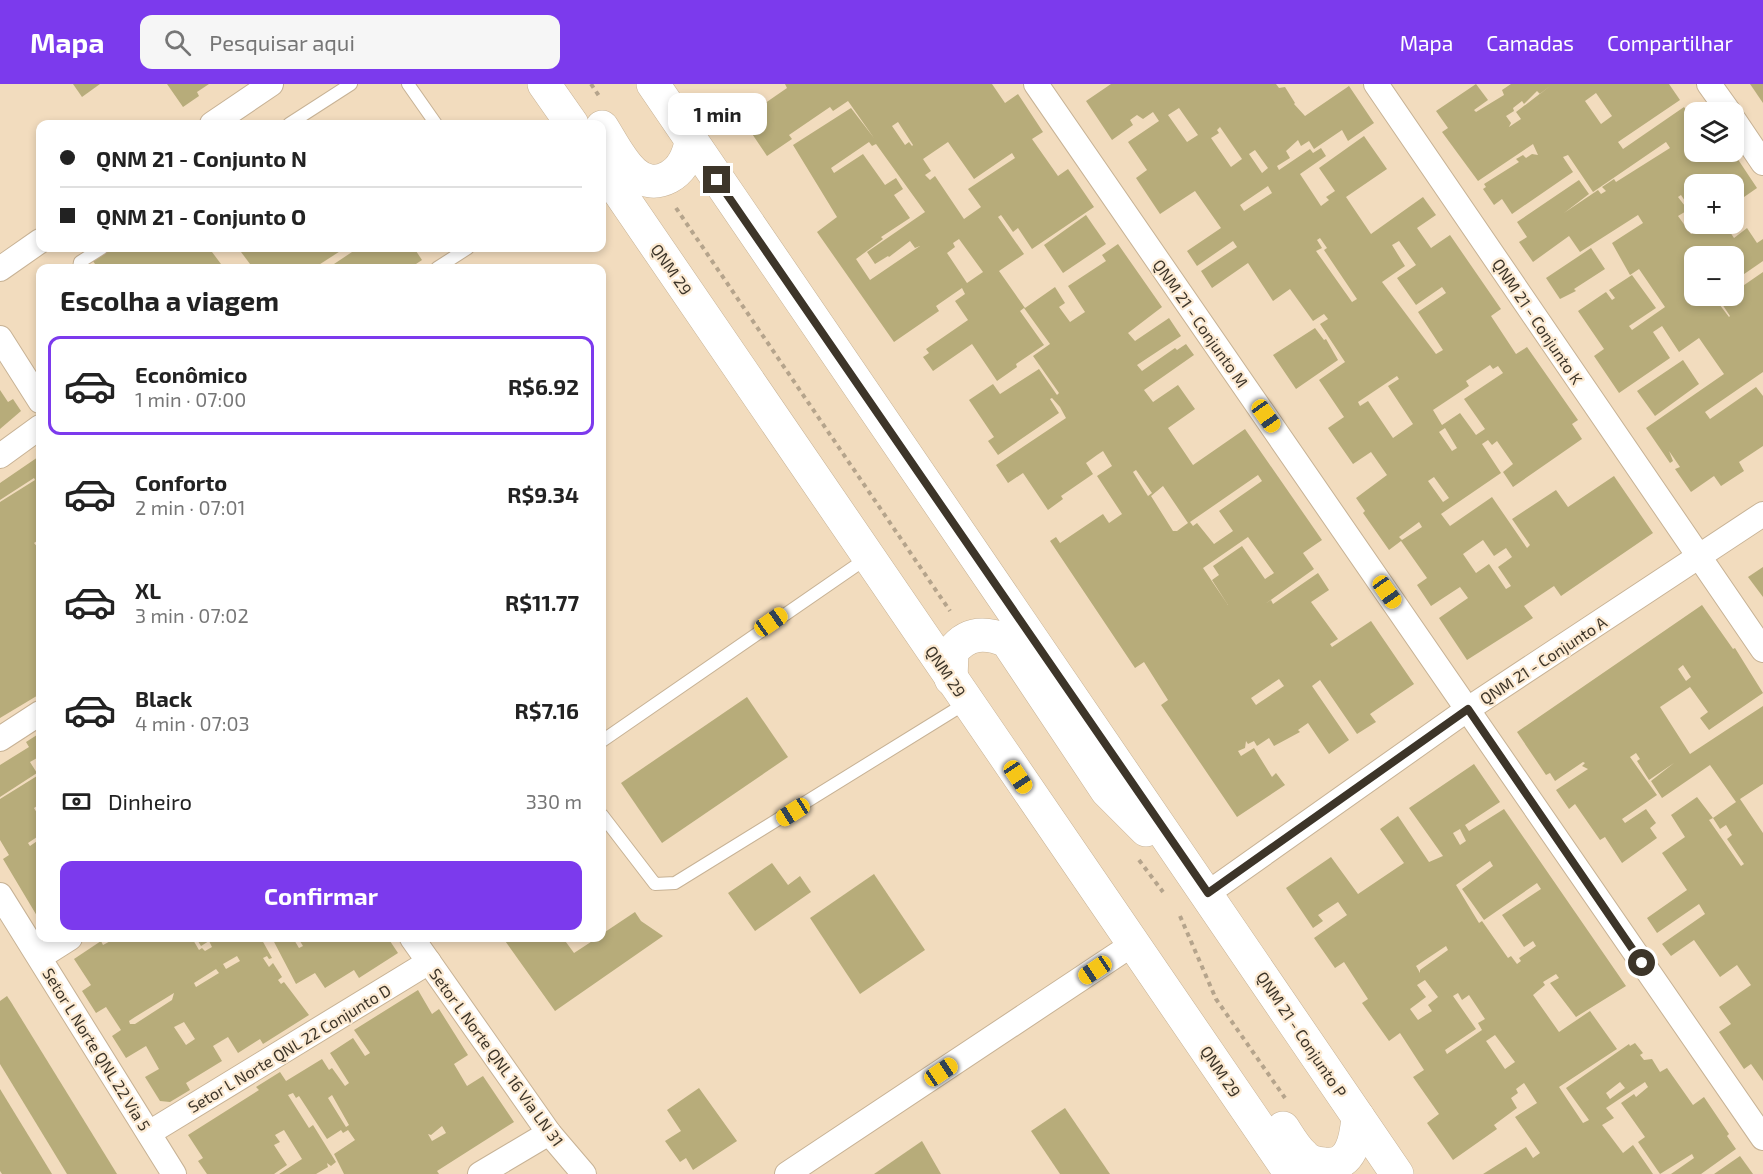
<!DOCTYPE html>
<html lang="pt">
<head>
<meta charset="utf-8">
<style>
  body { margin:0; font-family:"Exo 2",sans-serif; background:#f6f6f6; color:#222; height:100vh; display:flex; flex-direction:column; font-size:22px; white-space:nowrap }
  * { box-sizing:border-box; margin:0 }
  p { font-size:20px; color:#767676 }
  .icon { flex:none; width:33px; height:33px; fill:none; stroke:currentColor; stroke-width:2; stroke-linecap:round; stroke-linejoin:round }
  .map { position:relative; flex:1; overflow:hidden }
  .sheet { position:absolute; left:36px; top:180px; width:570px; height:678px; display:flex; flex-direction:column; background:#fff; border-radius:12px; box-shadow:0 3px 9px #0003 }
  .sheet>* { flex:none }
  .hud { position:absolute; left:36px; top:36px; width:570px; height:132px; border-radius:12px; box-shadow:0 3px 9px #0003; display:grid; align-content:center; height:132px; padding:0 24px; background:#fff }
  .fabs { position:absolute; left:1684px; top:18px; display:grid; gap:12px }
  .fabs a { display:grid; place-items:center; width:60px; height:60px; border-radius:12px; background:#fff; box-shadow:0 3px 9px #0003; font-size:30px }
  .end { position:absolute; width:27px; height:27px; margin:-14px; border:8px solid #3d3529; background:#fff; box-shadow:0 0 0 3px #fff }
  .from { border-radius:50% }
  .bubble { position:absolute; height:42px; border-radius:12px; background:#fff; box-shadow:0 3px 9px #0003; font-size:20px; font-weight:700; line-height:42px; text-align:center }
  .car { position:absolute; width:18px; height:36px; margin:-18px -9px; border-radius:8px; box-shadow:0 0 4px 2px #0007; background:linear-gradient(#f5c518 24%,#345 0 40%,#f5c518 0 76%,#345 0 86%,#f5c518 0) }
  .hud b { display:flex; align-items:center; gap:21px; height:57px; font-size:22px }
  .hud b+b { border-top:2px solid #e0e0e0 }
  .hud i { width:15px; height:15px; background:#222 }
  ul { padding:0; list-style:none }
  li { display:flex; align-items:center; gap:18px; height:99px; margin:0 12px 9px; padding:0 12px; border:3px solid transparent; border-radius:12px }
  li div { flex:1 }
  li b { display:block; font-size:22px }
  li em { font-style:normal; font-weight:700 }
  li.selected { border-color:#7c3aed }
  li>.icon { width:54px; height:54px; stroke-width:1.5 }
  h2 { padding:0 24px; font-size:27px; line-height:72px }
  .pay { display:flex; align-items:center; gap:15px; height:66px; padding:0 24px; font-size:22px }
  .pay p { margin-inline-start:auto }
  .action { display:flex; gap:12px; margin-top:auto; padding:12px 24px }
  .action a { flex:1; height:69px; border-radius:12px; background:#7c3aed; color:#fff; font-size:24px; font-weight:700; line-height:69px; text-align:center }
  header { display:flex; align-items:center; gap:36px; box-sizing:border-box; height:84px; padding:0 30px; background:#7c3aed; color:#fff }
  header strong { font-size:28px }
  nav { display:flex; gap:33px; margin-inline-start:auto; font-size:21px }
  .search { width:420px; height:54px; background:#f6f6f6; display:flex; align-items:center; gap:15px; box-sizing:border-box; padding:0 21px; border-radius:12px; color:#767676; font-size:22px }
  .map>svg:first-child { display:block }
  .building { fill:#b7ac7a; fill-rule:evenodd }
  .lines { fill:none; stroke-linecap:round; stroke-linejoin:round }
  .service-casing { stroke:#c7b295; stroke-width:14 }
  .minor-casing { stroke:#c7b295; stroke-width:26 }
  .secondary-casing { stroke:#c7b295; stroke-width:34 }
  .path { stroke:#b5a48c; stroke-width:4; stroke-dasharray:4.5 4.5; stroke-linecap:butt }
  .service { stroke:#fff; stroke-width:12 }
  .minor { stroke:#fff; stroke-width:24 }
  .secondary { stroke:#fff; stroke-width:33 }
  .route { stroke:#3d3529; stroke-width:8 }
  .labels { text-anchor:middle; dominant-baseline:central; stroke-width:4.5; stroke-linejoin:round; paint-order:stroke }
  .street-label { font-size:16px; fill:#3d3529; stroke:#fcead2 }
</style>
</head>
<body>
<header>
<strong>Mapa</strong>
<div class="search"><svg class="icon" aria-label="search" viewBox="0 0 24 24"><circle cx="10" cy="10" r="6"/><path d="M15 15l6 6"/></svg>Pesquisar aqui</div>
<nav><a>Mapa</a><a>Camadas</a><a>Compartilhar</a></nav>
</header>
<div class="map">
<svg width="1763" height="1090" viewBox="0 0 1763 1090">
  <rect width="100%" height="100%" fill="#f2dcbe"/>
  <g class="building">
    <polygon points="73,0 100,0 82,13"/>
    <polygon points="167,0 209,0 197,8 199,12 183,23"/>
    <path d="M785 0H992L1005 19 1018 10 1043 48 1032 55 1058 92 1068 85 1094 123 1032 165 1018 144 1013 148 1001 131 998 133 1024 170 999 187 1025 224 1055 203 1065 219 1059 223 1070 238 1085 228 1068 202 1106 177 1102 171 1118 160 1162 223 1128 249 1135 257 1169 234 1181 252 1137 281 1142 287 1175 264 1177 266 1186 260 1194 271 1144 306 1153 318 1178 301 1195 325 1168 344 1193 381 1245 345 1322 456 1303 469 1314 485 1265 520 1271 516 1273 520 1318 489 1329 506 1311 518 1338 555 1330 560 1332 563 1371 537 1414 600 1370 630 1376 638 1357 650 1320 596 1312 602 1349 656 1329 670 1308 639 1298 646 1300 648 1274 662 1269 654 1257 662 1254 657 1248 660 1246 657 1245 664 1238 667 1241 672 1254 664 1272 693 1276 689 1285 701 1237 733 1161 621 1168 616 1144 578 1135 584 1050 457 1056 453 1060 459 1103 430 1109 439 1122 430 1097 392 1112 382 1103 367 1097 371 1086 379 1093 390 1061 412 1063 415 1048 426 1023 389 1008 399 996 381 1066 334 1060 323 1052 314 1050 315 1059 329 998 371 988 357 994 353 969 316 993 300 1000 310 1039 285 1057 311 1059 309 1033 272 1050 260 1024 224 1020 227 1044 261 1016 280 1017 283 997 297 972 260 933 287 923 273 929 269 926 265 968 236 955 217 965 210 962 204 936 222 939 227 894 258 817 148 837 133 793 61 851 24 874 54 848 17 833 27 830 23 789 51 792 55 767 72 742 35 787 4ZM898 38 913 61 912 62 909 58 905 61 892 42ZM869 58 872 62 876 60 925 128 867 168 875 180 888 172 889 173 910 157 915 164 920 162 870 196 856 175 883 155 881 153 910 134 894 111 903 105 896 94 885 101 863 70 834 89 831 84ZM948 58 974 95 1012 69 1015 74 968 105 981 123 964 135 935 92 930 96 925 91 931 87 923 75ZM959 155 983 188 967 199 947 169 955 163 953 159ZM1136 386 1152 409 1148 412 1133 388ZM1258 391 1262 397 1219 427 1233 447 1214 460 1197 439 1193 442 1190 438ZM1163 402 1188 439 1177 447H1173L1151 412ZM1248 453 1274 489 1265 495 1242 462 1213 482 1219 491 1212 496 1228 521 1203 484ZM1279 595 1284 602 1256 621 1251 614Z"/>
    <path d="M1111 0H1276L1279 4 1285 3 1295 19 1294 20 1305 32 1349 2 1374 39 1348 57 1342 46 1314 65 1309 57 1301 62 1298 56 1286 67 1290 74 1277 82 1279 86 1310 65 1313 69 1321 64 1326 72 1300 90 1321 122 1329 116 1326 113 1335 107 1319 84 1364 52 1387 85 1346 113 1371 150 1423 113 1436 131 1417 144 1431 164 1450 151 1501 225 1491 232 1516 270 1527 263 1578 336 1572 340 1582 355 1513 403 1503 388 1513 380 1497 357 1492 361 1488 356 1482 360 1501 389 1441 430 1450 442 1492 413 1527 464 1530 461 1512 435 1556 406 1568 423 1614 392 1653 449 1561 512 1554 502 1524 522 1533 534 1467 576 1439 534 1468 514 1460 503 1431 522 1417 501 1427 494 1401 457 1389 466 1363 429 1365 427 1356 414 1387 391 1371 368 1353 380 1328 344 1344 333 1319 296 1345 278 1320 240 1328 235 1324 230 1313 237 1290 205 1273 217 1248 179 1212 204 1201 187 1237 163 1233 157 1197 182 1187 167 1221 144 1195 107 1160 130 1136 94 1147 86 1128 58 1159 37 1153 28 1143 35 1137 31 1130 36 1133 41 1112 56 1086 17ZM1179 24 1198 51 1187 58 1168 31ZM1220 43 1242 75 1231 83 1211 54 1219 49 1217 46ZM1255 66 1268 84 1262 89 1249 70ZM1268 102 1272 109 1244 127 1240 121ZM1320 154 1327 164 1324 166 1357 215 1352 218 1316 167 1322 164 1317 156ZM1399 157 1416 181 1397 194 1416 221 1442 203 1446 209 1418 228 1443 266 1436 270 1382 198 1405 182 1392 161ZM1490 281 1493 285 1498 282 1503 289 1464 315 1485 345 1476 351 1460 329 1442 341 1433 326 1469 302 1466 297ZM1397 292 1399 295 1388 302 1413 340 1393 354 1368 317 1360 322 1358 318ZM1445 344 1457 364 1452 367 1439 348ZM1434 393 1449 414 1443 418 1428 397ZM1419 438 1422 443 1402 456 1399 453ZM1483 456 1494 472 1506 464 1512 473 1498 483 1511 502 1506 505 1489 480 1476 489 1463 470Z"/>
    <path d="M1476 0 1488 16 1474 26 1476 28 1504 11 1502 6 1511 0H1669L1680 16 1618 58 1623 65 1684 23 1695 38V68H1733L1757 104 1734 120V100H1695V132L1681 111 1678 113 1688 126 1678 132 1691 150 1706 140H1724L1728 149 1730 148 1734 154 1747 144 1757 159 1763 155V177L1734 197V172H1695V212H1713L1729 233 1730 232 1720 217 1734 212V208L1763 188V288L1705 328 1710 335 1756 303 1763 312V362L1739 378 1744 387 1721 402 1714 392 1691 408 1675 385 1680 383 1669 367 1673 377 1670 379 1646 344 1724 290 1699 254 1679 268 1662 242 1653 248 1670 274 1619 309 1594 272 1604 265 1578 227 1606 208 1612 216 1615 214 1609 206 1632 191 1656 224 1629 242 1632 246 1665 223 1639 185 1630 191 1612 159 1643 139 1638 131 1580 168 1569 152 1533 178 1519 158 1527 153 1517 138 1579 96 1589 110 1564 129 1598 106 1601 110 1606 107 1602 103 1614 95 1616 98 1670 64 1666 58 1593 108 1568 71 1563 73 1573 88 1512 130 1502 115 1494 121 1483 105 1486 103 1484 100 1519 78 1516 75 1523 71 1526 74 1532 70 1538 71 1533 60 1478 97 1442 48 1448 44 1436 27ZM1550 2 1516 28 1521 35 1509 43 1511 39 1506 32 1514 27 1513 24 1522 17 1524 20 1537 7 1540 10ZM1596 9 1612 32 1601 40 1585 17Z"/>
    <polygon points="1750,0 1763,0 1763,19"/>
    <polygon points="1086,131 1106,160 1063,189 1044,161"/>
    <polygon points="110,164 209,164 224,184 98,184 92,176"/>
    <polygon points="238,164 345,164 314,184 253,184"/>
    <polygon points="358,164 414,164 422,176 410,184 328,184"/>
    <polygon points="1591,164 1605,185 1574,205 1576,207 1560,215 1546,194"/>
    <polygon points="1315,244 1324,256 1326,255 1338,276 1296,305 1273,271"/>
    <polygon points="1683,276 1699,300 1655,332 1637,307"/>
    <polygon points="0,306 8,318 13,315 21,327 0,345"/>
    <polygon points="38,373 40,376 40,455 34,459 40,466 40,610 0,634 0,418 35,396 34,394 0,416 0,399"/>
    <polygon points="1763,483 1763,513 1748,493"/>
    <path d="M1702 521 1733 565 1735 564 1763 609 1709 646 1700 634 1708 628 1690 603 1660 623 1690 670 1763 622V700L1740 715 1763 749V997L1751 980 1744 985 1719 948 1731 940 1719 923 1751 901 1737 881 1720 893 1694 856 1671 872 1662 860 1705 830 1699 820 1657 849 1647 834 1687 806 1662 769 1685 753 1671 731 1697 713 1713 734 1736 718 1710 681 1662 714 1651 697 1674 679 1649 696 1637 677 1640 675 1636 669 1630 673 1657 711 1622 735 1625 739 1646 725 1656 739 1650 744 1657 754 1622 779 1605 753 1600 756 1575 720 1569 725 1556 706 1588 685 1582 682 1585 679 1583 678 1555 697 1550 689 1546 691 1517 648ZM1683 581 1691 593 1686 597 1678 585ZM1713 734 1720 745 1726 741 1732 751 1727 755 1744 780 1741 782 1709 736Z"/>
    <polygon points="747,613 788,673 662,759 621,699"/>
    <polygon points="40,649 40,680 37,674 30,678 37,689 0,713 0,681 29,663 26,658"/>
    <path d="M1474 680 1500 718 1465 741 1469 747 1504 725 1626 902 1576 933 1550 899 1559 894 1556 890 1543 898 1545 901 1533 911 1559 948 1590 927 1617 965 1559 1003 1583 1039 1589 1036 1566 1004 1629 960 1630 962 1635 959 1643 969 1640 971 1644 976 1652 975 1660 988 1667 984 1693 1021 1704 1013 1729 1050 1727 1052 1736 1065 1701 1090H1671L1694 1074 1692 1070 1660 1090 1638 1058 1645 1053 1621 1019 1634 1010 1636 1013 1648 1003 1645 998 1606 1024 1614 1034 1602 1041 1623 1069 1633 1061 1653 1090H1483L1526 1063 1533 1074 1540 1069 1515 1033 1537 1019 1524 999 1516 1005 1518 1009 1511 1014 1517 1024 1494 1041 1497 1045 1453 1076 1427 1039 1439 1030 1413 993 1424 986 1400 949 1389 957 1362 919 1368 915 1344 878 1335 884 1314 854 1347 831 1338 818 1318 831 1323 837 1313 844 1286 804 1331 773 1358 810 1404 779 1380 745 1398 732 1429 778 1443 772 1409 724ZM1460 745 1466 757 1460 761 1453 749ZM1490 777 1493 782 1462 805 1484 836 1537 799 1541 805 1502 831 1524 863 1533 857 1536 862 1519 874 1521 877 1517 880 1511 872 1508 874 1482 837 1479 839 1456 801ZM1446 862 1448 866 1420 886V889L1416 882ZM1425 896 1438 913 1428 921 1432 927 1418 936 1410 925 1426 913 1417 901ZM1458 909 1462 916 1469 911 1485 935 1478 939 1482 946 1447 970 1445 966 1476 945 1453 912ZM1495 951 1515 978 1505 985 1486 957ZM1620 998 1625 1004 1610 1015 1606 1009Z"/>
    <polygon points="37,692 40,697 40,720 34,724 40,734 40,751 28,759 30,762 40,755 40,837 3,775 9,771 0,756 0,715"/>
    <polygon points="772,779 788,801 800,792 811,808 755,847 728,809"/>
    <polygon points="874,790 925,866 860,910 810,834"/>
    <polygon points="635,828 641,837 663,852 555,927 503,854 563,854 574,869 597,854 602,854 602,850"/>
    <path d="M116 854H192L199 866 202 864 205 867 212 863 209 857 201 862 196 854H266L262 856 272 874 269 875 267 872 263 874 269 883 273 879 282 893 278 896 281 900 284 898 309 931 263 960 260 955 238 969 228 953 213 962 222 977 186 999 190 1006 170 1018 160 1017 145 993 159 985 146 962 126 974 112 952 121 946 106 923 96 929 82 907 91 901 74 875 101 857 103 861ZM237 872 240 877 226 885 223 880ZM216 885 219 889 196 903 194 899ZM174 909 172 916 135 940H130L129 937 135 933ZM184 938 195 955 186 961 174 943Z"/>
    <polygon points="272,854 293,854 299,864 303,862 298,854 388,854 398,869 359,894 354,886 325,904 315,889 296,900"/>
    <path d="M418 906 432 930 439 925 468 971 454 980 467 1002 483 992 514 1038 437 1087 439 1090H344L334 1070 355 1056 348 1046 343 1049 341 1046 327 1055 299 1012 296 1014 293 1009 288 1011 309 1044 313 1041 336 1078 331 1082 327 1079 328 1083 316 1090H279L302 1075 284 1046 275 1051 280 1058 274 1061 287 1081 274 1090H207L198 1077 203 1074 188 1051 259 1006 256 1003 280 988 286 997 322 975 329 986 332 984 345 1002 349 999 330 969 353 954 365 972 370 969 354 946ZM332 1011 349 1041 346 1043 328 1014ZM442 1042 446 1049 432 1057 428 1050 431 1051Z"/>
    <polygon points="7,912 11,918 117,1090 67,1090 0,980 0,917"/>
    <polygon points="699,1004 737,1057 693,1086 686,1074 680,1078 665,1057 681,1047 667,1026"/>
    <polygon points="0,1005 52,1090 2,1090 0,1087"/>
    <polygon points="1065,1024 1110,1090 1060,1090 1031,1047"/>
    <polygon points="922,1057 941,1090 874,1090"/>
    <polygon points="1740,1072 1753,1090 1714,1090"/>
  </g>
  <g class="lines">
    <g class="service-casing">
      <g id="service">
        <polyline points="408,0 436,40"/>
        <polyline points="289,40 351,0"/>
        <polyline points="79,184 80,178 102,164"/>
        <polyline points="437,184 468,164"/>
        <polyline points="602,657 867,474"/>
        <polyline points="602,731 655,800 675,799 966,619"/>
      </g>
    </g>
    <g class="minor-casing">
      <g id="minor">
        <polyline points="1036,0 1763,1054"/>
        <polyline points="1376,0 1763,566"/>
        <polyline points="1709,0 1729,28"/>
        <polyline points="1734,36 1763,79"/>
        <polyline points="212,40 271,0"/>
        <polyline points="0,185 40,157"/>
        <polyline points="0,254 40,317"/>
        <polyline points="0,372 40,343"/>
        <polyline points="0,655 40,629"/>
        <polyline points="1208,809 1468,625 1763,430"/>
        <polyline points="0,811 174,1090"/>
        <polyline points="412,854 549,1049 584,1090"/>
        <polyline points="40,873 70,854"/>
        <polyline points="149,1049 429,878"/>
        <polyline points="480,1090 549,1049"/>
        <polyline points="787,1090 1133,860"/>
      </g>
    </g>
    <g class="secondary-casing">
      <g id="secondary">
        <polyline points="544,0 572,40"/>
        <polyline points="653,0 1397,1090"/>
        <path d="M602 43C617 66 635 111 669 93 682 86 688 73 691 58"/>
        <polyline points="602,83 1291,1090"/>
        <path d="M951 595 952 568C967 548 986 548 1007 557L1107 707 1146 746"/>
        <path d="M1283 1044C1289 1053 1295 1064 1303 1071 1309 1078 1315 1079 1324 1080 1352 1084 1356 1054 1358 1033"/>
      </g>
    </g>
    <g class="path">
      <polyline points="591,0 599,12"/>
      <polyline points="676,124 950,527"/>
      <polyline points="1139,776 1163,808"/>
      <polyline points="1180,832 1216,915 1285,1014"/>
    </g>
    <use href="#service" class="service"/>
    <use href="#minor" class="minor"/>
    <use href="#secondary" class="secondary"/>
  </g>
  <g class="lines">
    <polyline class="route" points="717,96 1208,809 1468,625 1642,879"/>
  </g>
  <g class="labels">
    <g class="street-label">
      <text transform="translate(672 185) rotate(55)">QNM 29</text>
      <text transform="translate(1538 237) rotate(56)">QNM 21 - Conjunto K</text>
      <text transform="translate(1201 239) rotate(55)">QNM 21 - Conjunto M</text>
      <text transform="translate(1543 576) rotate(-33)">QNM 21 - Conjunto A</text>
      <text transform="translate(946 587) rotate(56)">QNM 29</text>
      <text transform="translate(1302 950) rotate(56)">QNM 21 - Conjunto P</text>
      <text transform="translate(289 964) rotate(-31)">Setor L Norte QNL 22 Conjunto D</text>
      <text transform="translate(97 965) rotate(58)">Setor L Norte QNL 22 Via 5</text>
      <text transform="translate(497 973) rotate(54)">Setor L Norte QNL 16 Via LN 31</text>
      <text transform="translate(1221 987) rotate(56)">QNM 29</text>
    </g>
  </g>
</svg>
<div class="fabs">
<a><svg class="icon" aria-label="layers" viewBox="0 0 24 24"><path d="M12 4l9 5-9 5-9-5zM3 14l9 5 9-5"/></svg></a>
<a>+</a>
<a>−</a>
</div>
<i class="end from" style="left:1642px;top:879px"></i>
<i class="end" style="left:717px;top:96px"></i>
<div class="bubble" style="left:668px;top:9px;width:99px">1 min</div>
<i class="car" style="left:1266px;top:332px;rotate:145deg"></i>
<i class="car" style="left:1387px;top:508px;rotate:145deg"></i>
<i class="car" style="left:771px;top:538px;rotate:55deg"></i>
<i class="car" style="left:1018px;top:693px;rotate:146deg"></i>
<i class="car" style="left:793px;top:728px;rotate:238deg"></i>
<i class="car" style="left:1095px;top:886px;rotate:236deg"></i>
<i class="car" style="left:941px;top:988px;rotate:56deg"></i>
<div class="hud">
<b><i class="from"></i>QNM 21 - Conjunto N</b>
<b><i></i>QNM 21 - Conjunto O</b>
</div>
<section class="sheet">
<h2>Escolha a viagem</h2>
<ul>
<li class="selected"><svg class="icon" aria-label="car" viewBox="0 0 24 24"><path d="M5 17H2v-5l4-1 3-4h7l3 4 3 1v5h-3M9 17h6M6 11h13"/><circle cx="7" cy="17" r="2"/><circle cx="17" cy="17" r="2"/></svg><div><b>Econômico</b><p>1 min · 07:00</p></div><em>R$6.92</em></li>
<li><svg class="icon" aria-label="car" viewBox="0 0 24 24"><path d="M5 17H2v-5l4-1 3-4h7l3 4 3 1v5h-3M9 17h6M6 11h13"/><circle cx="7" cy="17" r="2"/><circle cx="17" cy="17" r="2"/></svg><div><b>Conforto</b><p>2 min · 07:01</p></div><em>R$9.34</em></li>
<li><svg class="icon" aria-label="car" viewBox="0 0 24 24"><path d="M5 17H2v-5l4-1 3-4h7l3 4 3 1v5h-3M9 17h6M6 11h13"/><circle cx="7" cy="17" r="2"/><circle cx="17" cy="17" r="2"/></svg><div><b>XL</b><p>3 min · 07:02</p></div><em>R$11.77</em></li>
<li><svg class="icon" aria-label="car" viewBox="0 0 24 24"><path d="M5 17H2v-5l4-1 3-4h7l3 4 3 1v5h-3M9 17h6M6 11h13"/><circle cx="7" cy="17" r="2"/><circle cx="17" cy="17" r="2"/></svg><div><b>Black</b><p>4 min · 07:03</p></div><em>R$7.16</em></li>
</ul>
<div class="pay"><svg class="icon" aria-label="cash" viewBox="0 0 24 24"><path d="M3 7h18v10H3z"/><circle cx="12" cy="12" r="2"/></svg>Dinheiro<p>330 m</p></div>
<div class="action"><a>Confirmar</a></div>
</section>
</div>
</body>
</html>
